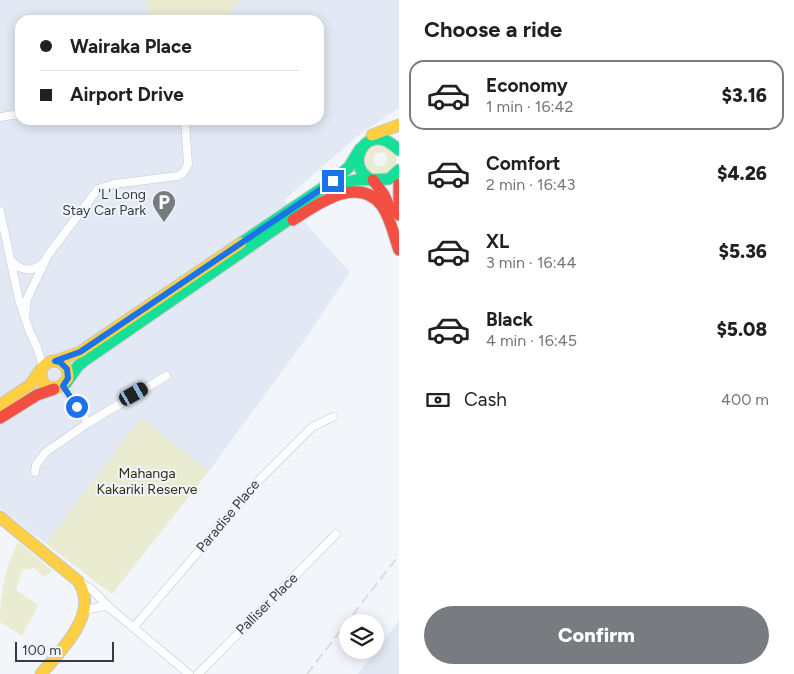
<!DOCTYPE html>
<html lang="en">
<head>
<meta charset="utf-8">
<style>
  body { margin:0; font-family:Figtree,sans-serif; background:#f2f2f2; color:#202124; height:100vh; display:flex; flex-direction:column; font-size:19px; white-space:nowrap }
  * { box-sizing:border-box; margin:0 }
  p { font-size:16px; color:#757577 }
  .icon { flex:none; width:28px; height:28px; fill:none; stroke:currentColor; stroke-width:2; stroke-linecap:round; stroke-linejoin:round }
  .map { position:relative; flex:1; overflow:hidden }
  .sheet { display:flex; flex-direction:column; background:#fff; width:395px }
  .sheet>* { flex:none }
  .hud { position:absolute; left:15px; top:15px; width:309px; height:110px; border-radius:15px; box-shadow:0 2px 12px #0003; display:grid; align-content:center; height:110px; padding:0 25px; background:#fff }
  .fabs { position:absolute; left:339px; top:614px; display:grid; gap:10px }
  .fabs a { display:grid; place-items:center; width:45px; height:45px; border-radius:50%; background:#fff; box-shadow:0 2px 12px #0003; font-size:25px }
  .scale { position:absolute; left:15px; bottom:12px; width:99px; box-sizing:border-box; padding-left:5px; border:2px solid #373b40; border-top:0; font-size:14px; line-height:18px; white-space:nowrap; color:#373b40; -webkit-text-stroke:4px #eff4fd; paint-order:stroke }
  .end { position:absolute; width:22px; height:22px; margin:-11px; border:6px solid #1a73e8; background:#fff; box-shadow:0 0 0 2px #fff }
  .from { border-radius:50% }
  .car { position:absolute; width:15px; height:30px; margin:-15px -8px; border-radius:6px; box-shadow:0 0 4px 1px #0007; background:linear-gradient(#222 24%,#8ab4d8 0 40%,#222 0 76%,#8ab4d8 0 86%,#222 0) }
  .hud b { display:flex; align-items:center; gap:18px; height:48px; font-size:19px }
  .hud b+b { border-top:1px solid #e0e0e0 }
  .hud i { width:12px; height:12px; background:#202124 }
  ul { padding:0; list-style:none }
  li { display:flex; align-items:center; gap:15px; height:70px; margin:0 10px 8px; padding:0 15px; border:2px solid transparent; border-radius:15px }
  li div { flex:1 }
  li b { display:block; font-size:19px }
  li em { font-style:normal; font-weight:800 }
  li.selected { border-color:#787c81 }
  li>.icon { width:45px; height:45px; stroke-width:1.5 }
  h2 { padding:0 25px; font-size:22px; line-height:60px }
  .pay { display:flex; align-items:center; gap:12px; height:55px; padding:0 25px; font-size:19px }
  .pay p { margin-inline-start:auto }
  .primary-button { display:flex; gap:10px; margin-top:auto; padding:10px 25px }
  .primary-button a { flex:1; height:58px; border-radius:30px; background:#787c81; color:#fff; font-size:20px; font-weight:800; line-height:58px; text-align:center }
  main { display:flex; flex:1; min-height:0 }
  .map>svg:first-child { display:block }
  .built { fill:#e2e9f4; fill-rule:evenodd }
  .green { fill:#eaecd2; fill-rule:evenodd }
  .lines { fill:none; stroke-linecap:round; stroke-linejoin:round }
  .street-casing { stroke:#c5c8cc; stroke-width:9 }
  .fast-casing { stroke:#c5c8cc; stroke-width:13 }
  .slow-casing { stroke:#c5c8cc; stroke-width:13 }
  .jam-casing { stroke:#c5c8cc; stroke-width:13 }
  .street { stroke:#fdfefe; stroke-width:8 }
  .fast { stroke:#16e098; stroke-width:11 }
  .slow { stroke:#ffcf43; stroke-width:11 }
  .jam { stroke:#f24e42; stroke-width:11 }
  .rail { stroke:#dbdcdd; stroke-width:2; stroke-dasharray:10 5; stroke-linecap:butt }
  .route { stroke:#1a73e8; stroke-width:6 }
  .labels { text-anchor:middle; dominant-baseline:central; stroke-width:4; stroke-linejoin:round; paint-order:stroke }
  .poi-label { font-size:14px; fill:#373b40; stroke:#eff4fd; text-anchor:end }
  .park-label { font-size:14px; fill:#313112; stroke:#eff4fd }
  .street-label { font-size:14px; fill:#373b40; stroke:#eff4fd }
</style>
</head>
<body>
<main>
<div class="map">
<svg width="399" height="674" viewBox="0 0 399 674">
  <rect width="100%" height="100%" fill="#f2f5fa"/>
  <g class="built">
    <path d="M0 0H399V108L360 134 284 200 350 272 304 341 209 471 141 418 46 544 0 508ZM20 20H319V120H20Z"/>
    <polygon points="399,621 399,674 358,674"/>
  </g>
  <g class="green">
    <polygon points="146,0 240,0 225,20 149,20"/>
    <path d="M383 143 396 154V165L389 174 373 175C364 168 359 153 371 146 375 144 379 144 383 143ZM382 152 386 155 387 162 383 166H377C373 162 372 158 376 154Z"/>
    <polygon points="141,418 209,471 112,594 46,544"/>
    <path d="M18 542 53 571 44 577 34 568 22 570 16 590 38 605C34 616 27 625 22 636L0 622C0 596 5 566 18 542Z"/>
  </g>
  <g class="lines">
    <g class="street-casing">
      <g id="street">
        <polyline points="0,117 20,114"/>
        <polyline points="0,211 19,300 29,330 37,347 43,367"/>
        <path d="M11 260C20 271 32 273 43 263"/>
        <polyline points="25,317 27,299 48,255 98,189 114,184 178,176 183,173 188,164 185,120"/>
        <polyline points="63,386 88,423"/>
        <polyline points="35,472 36,465 46,452 88,423 166,376"/>
        <polyline points="80,582 91,589 111,609 189,674"/>
        <polyline points="85,610 104,606 110,608"/>
        <polyline points="134,627 260,479 312,427 333,417"/>
        <polyline points="198,674 336,534"/>
      </g>
    </g>
    <g class="fast-casing">
      <g id="fast">
        <path d="M399 150C393 145 387 139 378 139 362 139 353 159 362 172 364 175 368 178 371 180L389 179 399 170"/>
        <path d="M330 191C343 182 355 178 371 180"/>
        <polyline points="241,243 333,181 349,167 360,149"/>
        <polyline points="66,383 78,366 84,361 297,214"/>
      </g>
    </g>
    <g class="slow-casing">
      <g id="slow">
        <polyline points="372,135 399,125"/>
        <polyline points="55,361 80,352 241,243"/>
        <path d="M0 405 30 385C37 377 45 356 59 362 66 364 68 371 68 378L60 387 50 388 42 382 41 370"/>
        <path d="M0 517 78 581C80 584 82 588 83 592 93 620 57 655 41 674"/>
      </g>
    </g>
    <g class="jam-casing">
      <g id="jam">
        <polyline points="373,180 384,195 391,211"/>
        <polyline points="399,184 399,215"/>
        <path d="M293 220C317 204 359 174 382 206 391 219 394 236 399 250"/>
        <polyline points="0,418 37,395 54,389"/>
      </g>
    </g>
    <use href="#street" class="street"/>
    <use href="#fast" class="fast"/>
    <use href="#slow" class="slow"/>
    <use href="#jam" class="jam"/>
    <polyline class="rail" points="307,674 399,555"/>
  </g>
  <g class="lines">
    <polyline class="route" points="77,407 63,386 68,378 67,369 60,362 55,361 80,352 333,181"/>
  </g>
  <defs>
    <g id="parking-pin" transform="scale(1.25)"><path d="M0 17L-7.5 6A9.5 9.5 0 1 1 7.5 6Z" fill="#787c81" stroke="#eff4fd"/><path d="M-3.5-5.5H1a3.5 3.5 0 0 1 0 7H-1V5.5H-3.5ZM-1-3.4V-.6H.8a1.4 1.4 0 0 0 0-2.8Z" fill="#fff"/></g>
  </defs>
  <g fill-rule="evenodd">
    <use href="#parking-pin" x="164" y="202"/>
  </g>
  <g class="labels">
    <g class="poi-label">
      <text x="146" y="194">'L' Long<tspan x="146" dy="16">Stay Car Park</tspan></text>
    </g>
    <g class="park-label">
      <text x="147" y="473">Mahanga<tspan x="147" dy="16">Kakariki Reserve</tspan></text>
    </g>
    <g class="street-label">
      <text transform="translate(228 516) rotate(-50)">Paradise Place</text>
      <text transform="translate(267 604) rotate(-45)">Palliser Place</text>
    </g>
  </g>
</svg>
<div class="fabs">
<a><svg class="icon" aria-label="layers" viewBox="0 0 24 24"><path d="M12 4l9 5-9 5-9-5zM3 14l9 5 9-5"/></svg></a>
</div>
<div class="scale">100 m</div>
<i class="end from" style="left:77px;top:407px"></i>
<i class="end" style="left:333px;top:181px"></i>
<i class="car" style="left:134px;top:394px;rotate:60deg"></i>
<div class="hud">
<b><i class="from"></i>Wairaka Place</b>
<b><i></i>Airport Drive</b>
</div>
</div>
<section class="sheet">
<h2>Choose a ride</h2>
<ul>
<li class="selected"><svg class="icon" aria-label="car" viewBox="0 0 24 24"><path d="M5 17H2v-5l4-1 3-4h7l3 4 3 1v5h-3M9 17h6M6 11h13"/><circle cx="7" cy="17" r="2"/><circle cx="17" cy="17" r="2"/></svg><div><b>Economy</b><p>1 min · 16:42</p></div><em>$3.16</em></li>
<li><svg class="icon" aria-label="car" viewBox="0 0 24 24"><path d="M5 17H2v-5l4-1 3-4h7l3 4 3 1v5h-3M9 17h6M6 11h13"/><circle cx="7" cy="17" r="2"/><circle cx="17" cy="17" r="2"/></svg><div><b>Comfort</b><p>2 min · 16:43</p></div><em>$4.26</em></li>
<li><svg class="icon" aria-label="car" viewBox="0 0 24 24"><path d="M5 17H2v-5l4-1 3-4h7l3 4 3 1v5h-3M9 17h6M6 11h13"/><circle cx="7" cy="17" r="2"/><circle cx="17" cy="17" r="2"/></svg><div><b>XL</b><p>3 min · 16:44</p></div><em>$5.36</em></li>
<li><svg class="icon" aria-label="car" viewBox="0 0 24 24"><path d="M5 17H2v-5l4-1 3-4h7l3 4 3 1v5h-3M9 17h6M6 11h13"/><circle cx="7" cy="17" r="2"/><circle cx="17" cy="17" r="2"/></svg><div><b>Black</b><p>4 min · 16:45</p></div><em>$5.08</em></li>
</ul>
<div class="pay"><svg class="icon" aria-label="cash" viewBox="0 0 24 24"><path d="M3 7h18v10H3z"/><circle cx="12" cy="12" r="2"/></svg>Cash<p>400 m</p></div>
<div class="primary-button"><a>Confirm</a></div>
</section>
</main>
</body>
</html>
